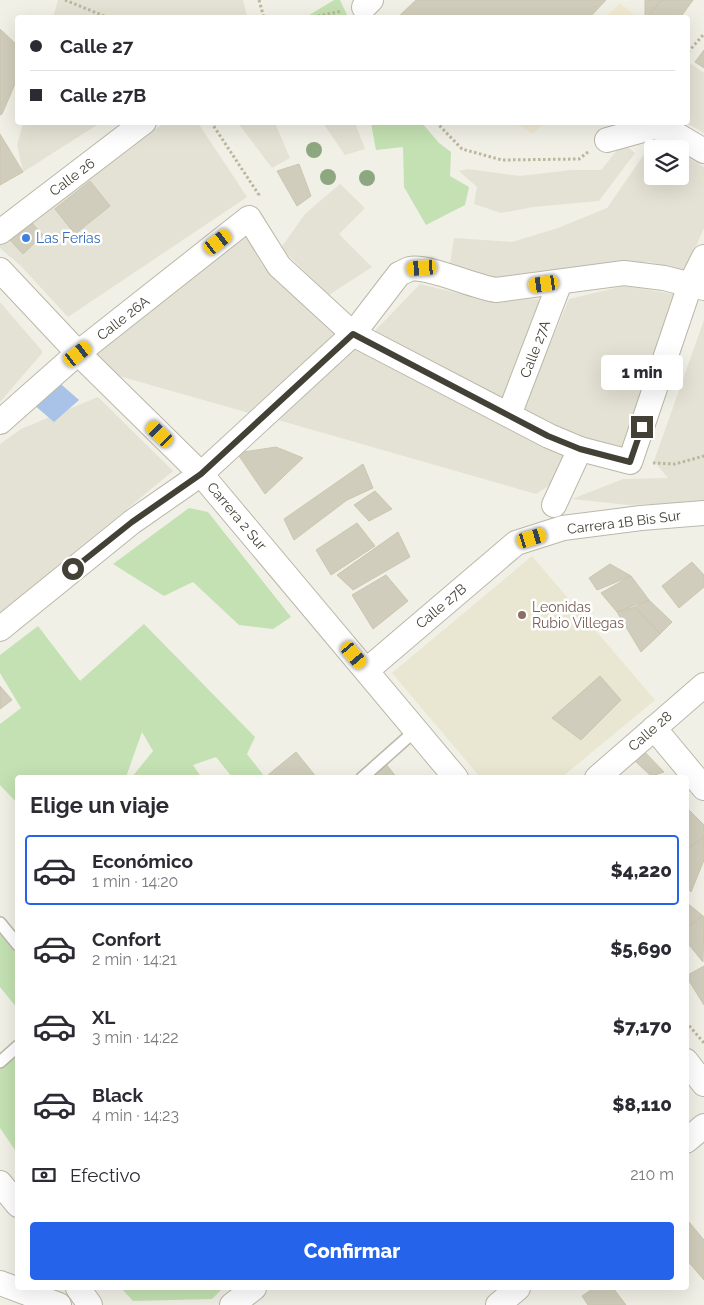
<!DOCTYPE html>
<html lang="es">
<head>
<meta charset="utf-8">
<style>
  body { margin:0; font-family:Raleway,sans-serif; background:#f7f7f7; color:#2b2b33; height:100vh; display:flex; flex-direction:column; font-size:19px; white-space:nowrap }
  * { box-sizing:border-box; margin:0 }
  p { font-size:16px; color:#7c7c81 }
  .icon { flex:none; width:28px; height:28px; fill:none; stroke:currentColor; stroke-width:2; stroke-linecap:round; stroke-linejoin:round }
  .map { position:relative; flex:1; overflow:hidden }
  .side { position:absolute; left:15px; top:775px; width:674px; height:515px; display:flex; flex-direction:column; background:#fff; border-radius:5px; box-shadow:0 5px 20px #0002 }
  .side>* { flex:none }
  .guide { position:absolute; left:15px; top:15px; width:675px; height:110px; border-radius:5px; box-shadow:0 5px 20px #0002; display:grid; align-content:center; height:110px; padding:0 15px; background:#fff }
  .fabs { position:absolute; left:644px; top:140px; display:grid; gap:10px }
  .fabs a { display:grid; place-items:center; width:45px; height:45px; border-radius:5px; background:#fff; box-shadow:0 5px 20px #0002; font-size:25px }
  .end { position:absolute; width:22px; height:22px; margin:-11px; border:6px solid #434036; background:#fff; box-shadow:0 0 0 2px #fff }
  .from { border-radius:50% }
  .bubble { position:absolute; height:35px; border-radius:5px; background:#fff; box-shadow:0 5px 20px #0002; font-size:16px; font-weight:800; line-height:35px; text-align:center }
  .car { position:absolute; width:15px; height:30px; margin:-15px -8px; border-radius:6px; box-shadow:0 0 4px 1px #0007; background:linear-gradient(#f5c518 24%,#345 0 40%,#f5c518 0 76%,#345 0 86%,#f5c518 0) }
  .guide b { display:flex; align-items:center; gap:18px; height:48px; font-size:19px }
  .guide b+b { border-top:1px solid #e1e1e2 }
  .guide i { width:12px; height:12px; background:#2b2b33 }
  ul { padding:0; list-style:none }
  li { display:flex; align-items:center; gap:15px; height:70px; margin:0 10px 8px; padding:0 5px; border:2px solid transparent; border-radius:5px }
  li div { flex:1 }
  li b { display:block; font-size:19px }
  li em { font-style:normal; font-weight:800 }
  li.active { border-color:#2563eb }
  li>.icon { width:45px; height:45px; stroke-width:1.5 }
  h2 { padding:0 15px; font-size:22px; line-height:60px }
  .pay { display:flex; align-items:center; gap:12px; height:55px; padding:0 15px; font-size:19px }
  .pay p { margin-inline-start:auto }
  .cta { display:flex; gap:10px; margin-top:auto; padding:10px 15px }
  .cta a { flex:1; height:58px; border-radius:5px; background:#2563eb; color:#fff; font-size:20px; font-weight:800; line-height:58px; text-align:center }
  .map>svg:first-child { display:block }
  .residential { fill:#e4e2d4 }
  .commercial { fill:#f1ead3 }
  .education { fill:#e9e6d1 }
  .green { fill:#c3e1b2 }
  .water { fill:#a8c2e8 }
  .building { fill:#d1cdbc; stroke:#cbc6b0 }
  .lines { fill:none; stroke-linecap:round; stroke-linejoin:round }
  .lane-casing { stroke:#bbb8a9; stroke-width:14 }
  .street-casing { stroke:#bbb8a9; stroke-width:26 }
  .path { stroke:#bcb69c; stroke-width:3; stroke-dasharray:2.5 2.5; stroke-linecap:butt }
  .lane { stroke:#fff; stroke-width:11 }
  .street { stroke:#fff; stroke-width:24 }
  .tree { fill:#8da881 }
  .route { stroke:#434036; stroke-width:6 }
  .shop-dot { fill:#3f7fe0; stroke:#fff; stroke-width:2 }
  .education-dot { fill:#8d6e63; stroke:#fff; stroke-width:2 }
  .labels { text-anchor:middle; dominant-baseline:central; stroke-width:5; stroke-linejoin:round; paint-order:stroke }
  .street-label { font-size:14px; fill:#434036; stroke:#fff }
  .shop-label { font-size:14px; fill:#366cbe; stroke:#fff; text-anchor:start }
  .education-label { font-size:14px; fill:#785e54; stroke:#fff; text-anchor:start }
</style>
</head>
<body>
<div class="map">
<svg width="704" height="1305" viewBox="0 0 704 1305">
  <rect width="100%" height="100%" fill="#f1f0e6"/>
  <g class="residential">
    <polygon points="58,0 243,0 247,17 53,17"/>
    <polygon points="688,62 704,73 704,133 686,123 688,122"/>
    <polygon points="23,123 100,123 23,172 17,145"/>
    <polygon points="164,123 198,123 247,197 68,317 20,265 0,248 0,245"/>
    <polygon points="238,123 275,123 290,158 272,168"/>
    <polygon points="323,123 355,123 365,149 345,155"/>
    <polygon points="656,137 675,149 652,149 652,176 680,176 680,152 704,167 704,228 685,271 650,262 614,265 502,282 450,264 454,238 512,242 558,228 607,208"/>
    <polygon points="623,143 635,153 599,201 533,207 501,213 474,204 477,187 459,171 468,169 520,176 571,170 601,170"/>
    <polygon points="340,184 365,208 339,234 372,267 329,295 281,248 305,214"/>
    <polygon points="243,226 262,265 338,338 249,413 112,374 93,356"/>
    <polygon points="420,284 487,300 547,299 504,398 371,335"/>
    <polygon points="624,286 680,295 622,453 522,412 569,299"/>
    <polygon points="0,302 43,352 0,402"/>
    <polygon points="704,320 704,502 629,505 572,499 623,479 668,478 654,461"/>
    <polygon points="355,345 589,460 536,494 271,418"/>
    <polygon points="98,397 173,471 0,613 0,444 21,429"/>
  </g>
  <g class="commercial">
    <polygon points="620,3 637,17 605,17"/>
    <polygon points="515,123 543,123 533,134"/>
  </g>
  <polygon class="education" points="532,556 655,700 562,777 480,777 392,673"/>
  <g class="green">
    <polygon points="334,0 340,0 348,17 306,17"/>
    <polygon points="371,123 422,123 439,143 451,152 450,176 469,187 465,205 426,225 404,187 403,147 376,150"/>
    <polygon points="189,508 208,512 291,617 273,629 239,625 193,582 164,596 113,564"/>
    <polygon points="144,624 255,737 247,754 265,777 232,777 216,757 193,765 201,777 132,777 153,751 142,732 126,777 18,778 17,803 0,785 0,724 21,708 0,673 0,655 38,626 80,681"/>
    <polygon points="0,933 17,954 17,1008 0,987"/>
    <polygon points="17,1046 17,1153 0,1128 0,1060"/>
    <polygon points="121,1288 223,1288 212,1299 133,1301"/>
  </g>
  <polygon class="water" points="55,379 79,400 54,422 33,404"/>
  <g class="building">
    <polygon points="416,0 606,0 589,18 397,18"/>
    <polygon points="645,0 662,0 646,18 645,18"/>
    <polygon points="662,0 693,0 680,18 646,18"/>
    <polygon points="0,29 18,46 18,77 2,114 0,115"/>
    <polygon points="704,50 704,68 695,62"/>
    <polygon points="0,134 23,172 0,185"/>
    <polygon points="299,164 311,196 297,206 277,171"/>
    <polygon points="90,181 110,206 75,234 55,209"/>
    <polygon points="30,221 43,235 23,254 10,240"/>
    <polygon points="276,447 303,458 265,494 237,453"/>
    <polygon points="363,464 373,488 347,500 294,540 284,519"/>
    <polygon points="375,491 392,509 369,521 354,505"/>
    <polygon points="357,523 375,546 331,575 316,550"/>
    <polygon points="398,532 410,557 353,590 337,575"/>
    <polygon points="692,562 704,575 704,587 679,608 662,586"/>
    <polygon points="610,564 631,576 597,590 589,578"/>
    <polygon points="386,575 408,601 373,629 352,595"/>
    <polygon points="631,576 649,600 617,612 601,593"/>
    <polygon points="649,600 672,622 660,634 635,607"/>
    <polygon points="635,607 660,634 641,652 617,612"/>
    <polygon points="600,676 621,700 581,740 552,718"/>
    <polygon points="0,686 12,700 0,709"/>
    <polygon points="642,749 664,772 651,776 633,759"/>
    <polygon points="296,752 317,778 270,778 268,775"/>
    <polygon points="386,764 397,778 371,778"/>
    <polygon points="687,808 704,825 704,837 686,852"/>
    <polygon points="704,837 704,860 691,892 686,886 686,850"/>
    <polygon points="686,902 703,916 686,928"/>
    <polygon points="703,916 704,919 703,962 686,941 686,928"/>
    <polygon points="704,966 704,1005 686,976"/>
    <polygon points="689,1222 704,1240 704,1280 686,1259 686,1224"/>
    <polygon points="594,1288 613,1288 626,1305 588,1305 582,1296"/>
  </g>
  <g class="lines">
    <g class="lane-casing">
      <g id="lane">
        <polyline points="362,778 416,730"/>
        <polyline points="0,923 18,945"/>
        <polyline points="0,1062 18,1046"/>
      </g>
    </g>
    <g class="street-casing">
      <g id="street">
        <polyline points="364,7 371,0"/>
        <polyline points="607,140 654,127 672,132 704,151"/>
        <polyline points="0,232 144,122"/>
        <polyline points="0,270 78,353 201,474 456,778"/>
        <polyline points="509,415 560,282"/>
        <polyline points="0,422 78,353 249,218 279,266 353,334 549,436 580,449 630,462 690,285 704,257"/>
        <polyline points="554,505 580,449"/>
        <path d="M0 629 132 522 201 474 353 334 399 274C403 272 407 270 410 269 428 265 473 287 496 290L624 273 664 278 704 288"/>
        <polyline points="367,670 516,543 563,528 641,518 704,513"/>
        <polyline points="654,728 704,788"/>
        <polyline points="597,778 704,685"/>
        <polyline points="686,1061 704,1084"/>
        <polyline points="686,1141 704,1126"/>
        <polyline points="0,1183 18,1205"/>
        <polyline points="0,1283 59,1305"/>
        <polyline points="78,1288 90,1305"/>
        <polyline points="232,1305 254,1288"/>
        <polyline points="498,1305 518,1288"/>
      </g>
    </g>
    <g class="path">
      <polyline points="65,0 109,18"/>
      <polyline points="259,0 264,18"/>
      <polyline points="308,18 342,11"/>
      <polyline points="688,52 704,34"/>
      <polyline points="211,122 259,195 258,197"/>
      <polyline points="436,122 462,149 502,160 579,159 588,152"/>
      <polyline points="653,463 675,464 704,456"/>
      <polyline points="686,1022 704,1043"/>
    </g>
    <use href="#lane" class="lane"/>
    <use href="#street" class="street"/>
  </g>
  <g class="tree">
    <circle cx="314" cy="150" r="8"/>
    <circle cx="328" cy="177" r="8"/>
    <circle cx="367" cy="178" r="8"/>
  </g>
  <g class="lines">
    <polyline class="route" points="73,569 132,522 201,474 353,334 548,436 580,449 630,462 642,427"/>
  </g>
  <circle class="shop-dot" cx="26" cy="238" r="5"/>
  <circle class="education-dot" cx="522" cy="615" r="5"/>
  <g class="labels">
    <g class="street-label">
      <text transform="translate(72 177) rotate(-37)">Calle 26</text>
      <text transform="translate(123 318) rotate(-38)">Calle 26A</text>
      <text transform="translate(535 349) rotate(-69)">Calle 27A</text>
      <text transform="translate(237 516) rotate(50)">Carrera 2 Sur</text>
      <text transform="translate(624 522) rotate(-7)">Carrera 1B Bis Sur</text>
      <text transform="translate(441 606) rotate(-40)">Calle 27B</text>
      <text transform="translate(650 731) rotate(-41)">Calle 28</text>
    </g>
    <g class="shop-label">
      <text x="36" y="238">Las Ferias</text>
    </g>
    <g class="education-label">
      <text x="532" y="607">Leonidas<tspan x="532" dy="16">Rubio Villegas</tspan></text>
    </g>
  </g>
</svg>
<div class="fabs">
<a><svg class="icon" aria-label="layers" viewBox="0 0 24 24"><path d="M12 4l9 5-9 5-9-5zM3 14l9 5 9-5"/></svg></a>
</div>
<i class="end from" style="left:73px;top:569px"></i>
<i class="end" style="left:642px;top:427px"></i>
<div class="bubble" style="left:601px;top:355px;width:82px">1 min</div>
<i class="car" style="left:218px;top:242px;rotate:52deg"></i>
<i class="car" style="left:422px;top:268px;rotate:266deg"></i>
<i class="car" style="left:544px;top:284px;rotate:262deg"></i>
<i class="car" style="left:78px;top:354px;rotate:52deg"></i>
<i class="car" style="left:160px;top:434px;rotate:314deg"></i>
<i class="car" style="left:532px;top:538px;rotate:73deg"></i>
<i class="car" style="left:354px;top:655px;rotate:140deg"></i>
<div class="guide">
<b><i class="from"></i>Calle 27</b>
<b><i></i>Calle 27B</b>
</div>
<section class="side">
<h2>Elige un viaje</h2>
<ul>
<li class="active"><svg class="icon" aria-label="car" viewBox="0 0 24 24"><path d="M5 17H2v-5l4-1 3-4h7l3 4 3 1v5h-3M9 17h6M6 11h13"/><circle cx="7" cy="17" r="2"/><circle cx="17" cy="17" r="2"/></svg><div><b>Económico</b><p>1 min · 14:20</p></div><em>$4,220</em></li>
<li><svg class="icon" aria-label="car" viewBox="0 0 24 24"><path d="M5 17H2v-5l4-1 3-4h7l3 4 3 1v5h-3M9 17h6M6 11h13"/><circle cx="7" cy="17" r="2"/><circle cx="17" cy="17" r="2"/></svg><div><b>Confort</b><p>2 min · 14:21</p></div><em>$5,690</em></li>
<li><svg class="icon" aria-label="car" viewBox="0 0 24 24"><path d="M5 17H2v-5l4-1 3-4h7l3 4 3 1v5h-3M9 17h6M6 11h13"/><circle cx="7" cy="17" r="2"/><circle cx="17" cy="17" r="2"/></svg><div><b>XL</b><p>3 min · 14:22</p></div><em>$7,170</em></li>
<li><svg class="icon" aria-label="car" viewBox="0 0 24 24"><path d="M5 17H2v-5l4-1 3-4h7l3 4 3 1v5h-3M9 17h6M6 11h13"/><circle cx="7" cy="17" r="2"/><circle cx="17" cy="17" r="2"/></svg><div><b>Black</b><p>4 min · 14:23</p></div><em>$8,110</em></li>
</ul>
<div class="pay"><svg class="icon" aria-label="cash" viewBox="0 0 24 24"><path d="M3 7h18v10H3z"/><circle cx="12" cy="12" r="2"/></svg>Efectivo<p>210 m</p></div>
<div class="cta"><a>Confirmar</a></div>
</section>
</div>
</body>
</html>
